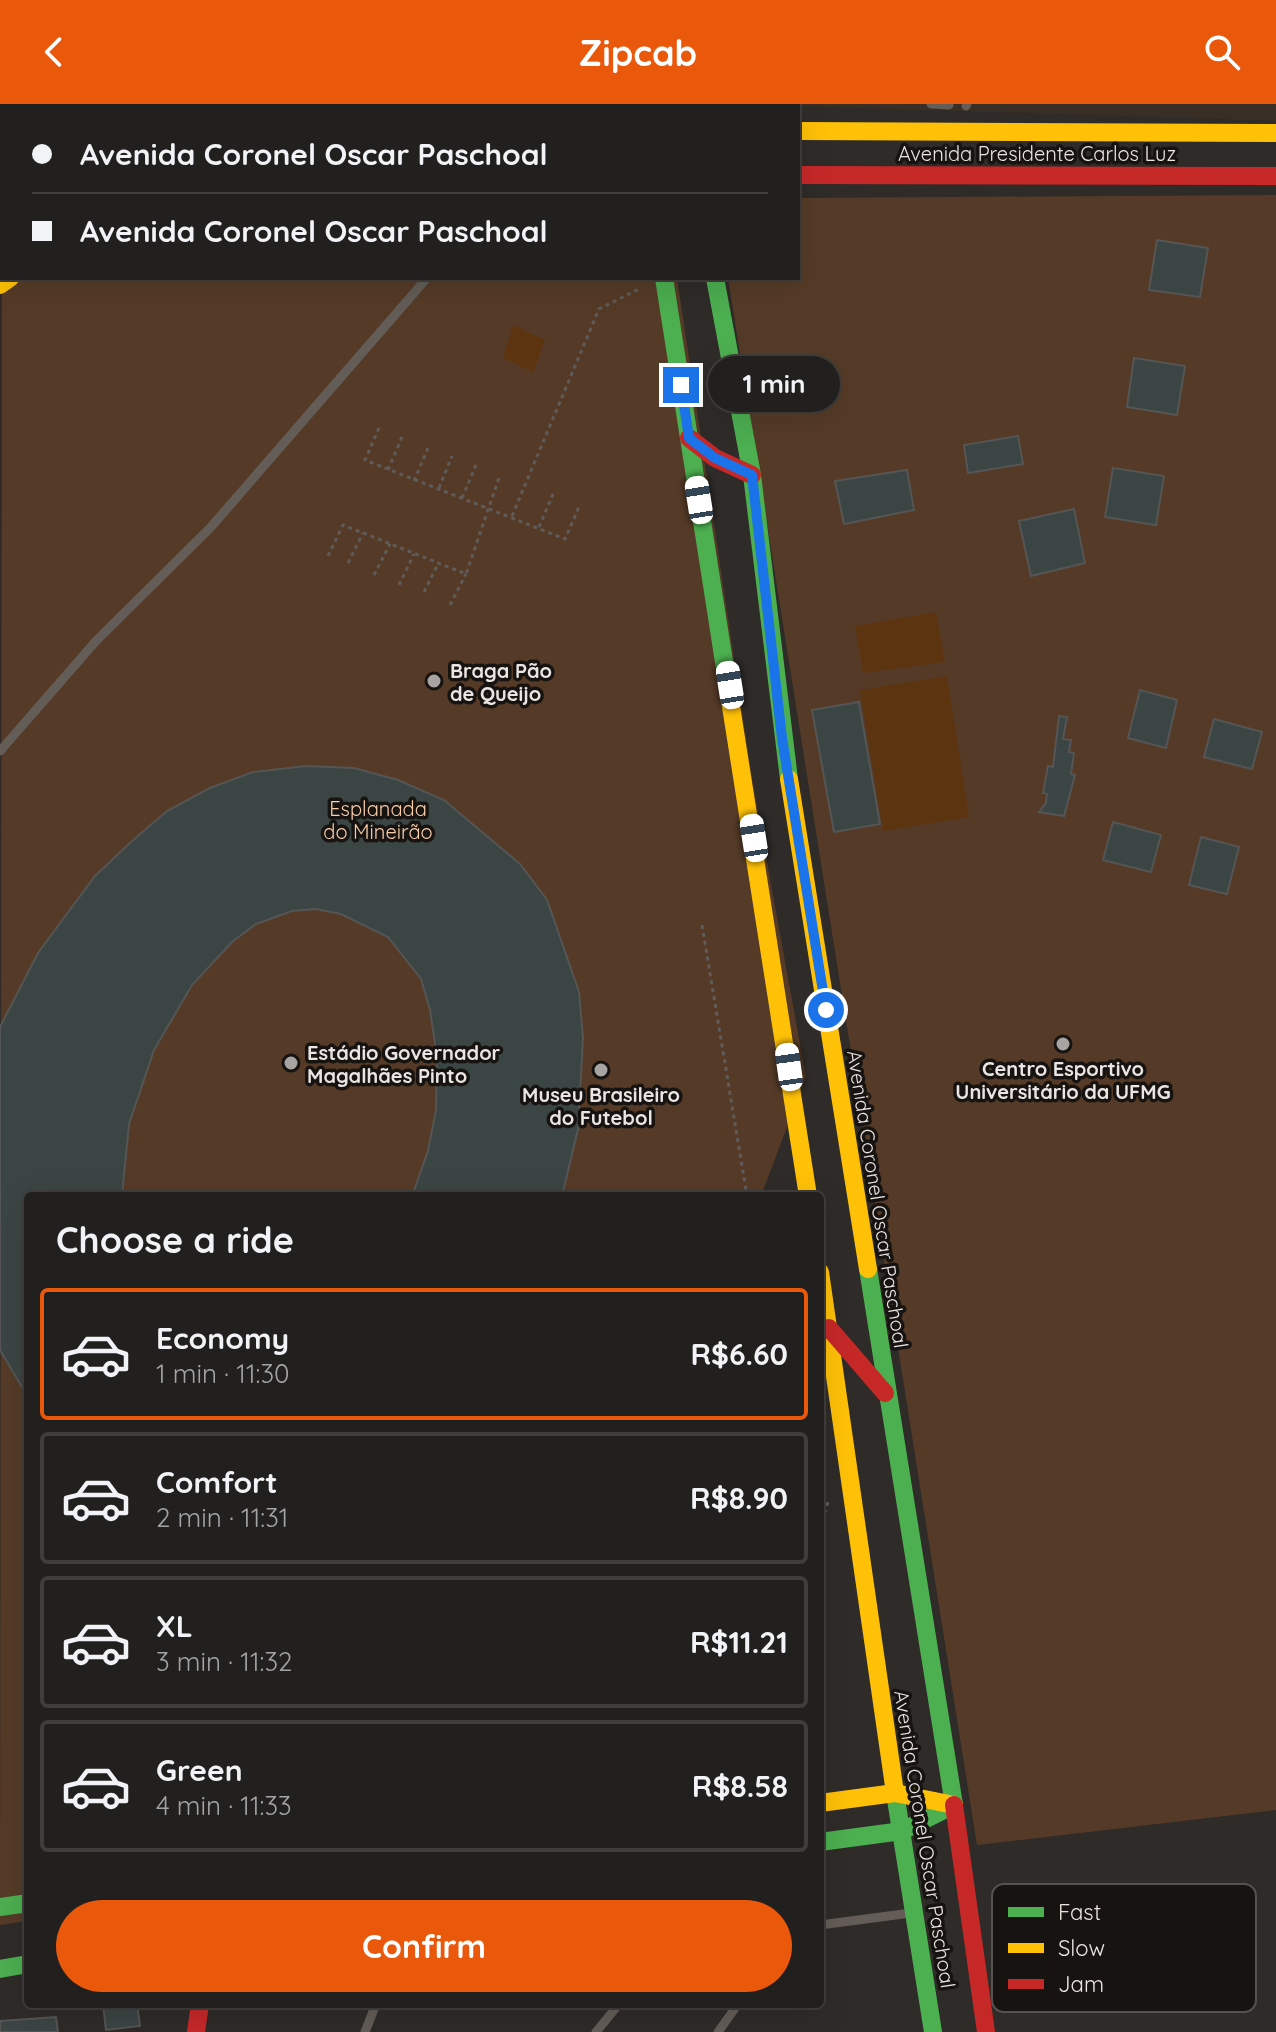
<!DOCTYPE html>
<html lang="en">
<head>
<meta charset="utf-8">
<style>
  body { margin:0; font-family:Quicksand,sans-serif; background:#2a2827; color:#f1f3f6; height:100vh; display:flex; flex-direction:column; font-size:30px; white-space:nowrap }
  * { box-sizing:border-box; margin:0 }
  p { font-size:26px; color:#a2a3a4 }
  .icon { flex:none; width:44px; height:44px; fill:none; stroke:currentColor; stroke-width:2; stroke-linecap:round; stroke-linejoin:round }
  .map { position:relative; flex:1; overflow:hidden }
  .details { position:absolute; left:24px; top:1088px; width:800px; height:816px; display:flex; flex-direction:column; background:#22201e; border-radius:8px; box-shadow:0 8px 32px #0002,0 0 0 2px #3f3e3c }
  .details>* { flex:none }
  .banner { position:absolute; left:0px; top:0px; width:800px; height:176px; box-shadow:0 8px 32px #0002,0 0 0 2px #3f3e3c; display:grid; align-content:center; height:176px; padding:0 32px; background:#22201e }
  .end { position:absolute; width:36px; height:36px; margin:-18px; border:10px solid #1a73e8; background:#fff; box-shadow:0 0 0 4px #fff }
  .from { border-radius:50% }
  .bubble { position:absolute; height:56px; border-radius:28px; background:#22201e; box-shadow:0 8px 32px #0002,0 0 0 2px #3f3e3c; font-size:26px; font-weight:700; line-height:56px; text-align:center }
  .car { position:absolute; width:24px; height:48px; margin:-24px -12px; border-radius:10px; box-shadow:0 0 6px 2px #0007; background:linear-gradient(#fff 24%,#345 0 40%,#fff 0 76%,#345 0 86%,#fff 0) }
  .banner b { display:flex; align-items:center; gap:28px; height:76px; font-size:30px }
  .banner b+b { border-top:2px solid #3f3e3c }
  .banner i { width:20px; height:20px; background:#f1f3f6 }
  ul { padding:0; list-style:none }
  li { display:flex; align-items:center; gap:24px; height:132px; margin:0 16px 12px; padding:0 16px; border:4px solid #3f3e3c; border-radius:8px }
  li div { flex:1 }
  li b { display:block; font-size:30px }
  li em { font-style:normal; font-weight:700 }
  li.selected { border-color:#ea580c }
  li>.icon { width:72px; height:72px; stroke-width:1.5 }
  h2 { padding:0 32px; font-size:36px; line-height:96px }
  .primary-button { display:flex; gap:16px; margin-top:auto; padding:16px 32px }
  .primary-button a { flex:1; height:92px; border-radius:48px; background:#ea580c; color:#fff; font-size:32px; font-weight:700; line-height:92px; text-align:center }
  header { display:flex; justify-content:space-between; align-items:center; height:104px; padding:0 32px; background:#ea580c; color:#fff; font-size:36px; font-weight:700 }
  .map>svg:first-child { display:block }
  .built { fill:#392e25 }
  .green { fill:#553b27 }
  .water { fill:#5c3410 }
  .building { fill:#3b4543; stroke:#545554; stroke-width:2 }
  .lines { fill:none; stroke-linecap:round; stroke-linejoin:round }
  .path { stroke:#605b58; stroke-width:3; stroke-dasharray:4 4; stroke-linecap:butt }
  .lane { stroke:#635c57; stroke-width:9 }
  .fast { stroke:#4caf50; stroke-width:18 }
  .slow { stroke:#ffc107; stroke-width:18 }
  .jam { stroke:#c62828; stroke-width:18 }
  .route { stroke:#1a73e8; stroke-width:10 }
  .poi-dot { fill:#a8a4a1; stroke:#171311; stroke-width:3 }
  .labels { text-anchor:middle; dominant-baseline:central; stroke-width:7; stroke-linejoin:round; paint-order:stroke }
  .street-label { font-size:20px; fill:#eae5e2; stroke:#171311 }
  .poi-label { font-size:20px; font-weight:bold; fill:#eae5e2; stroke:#171311; text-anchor:start }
  .park-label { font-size:20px; fill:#f8cdac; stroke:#171311 }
  .key { fill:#171311; stroke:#565250; stroke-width:2 }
  .key-label { font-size:22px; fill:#eae5e2 }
</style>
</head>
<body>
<header><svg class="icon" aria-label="back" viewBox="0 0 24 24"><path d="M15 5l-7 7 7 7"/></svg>Zipcab<svg class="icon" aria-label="search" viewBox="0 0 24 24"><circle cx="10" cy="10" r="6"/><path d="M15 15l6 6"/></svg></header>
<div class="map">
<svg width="1276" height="1928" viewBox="0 0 1276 1928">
  <rect width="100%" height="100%" fill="#2e2b28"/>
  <polygon class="built" points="693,0 1276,0 1276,17 798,2"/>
  <g class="green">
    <polygon points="10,0 673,0 673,1 23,2"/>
    <polygon points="1276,91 1276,1706 977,1741 728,174 798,174 798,94"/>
    <polygon points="2,143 2,174 677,174 753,681 806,973 761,1092 28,1092 28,1817 0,1821"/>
  </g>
  <g class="water">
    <polygon points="513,221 545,236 533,268 503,254"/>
    <polygon points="936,508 945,558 863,569 855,522"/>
    <polygon points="947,572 969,713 883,727 860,586"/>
  </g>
  <g class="building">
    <polygon points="1157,136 1208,144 1200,193 1149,186"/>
    <polygon points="1134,254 1185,262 1177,311 1127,303"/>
    <polygon points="1018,332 1023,360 968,369 964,341"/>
    <polygon points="1113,364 1164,372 1156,421 1105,413"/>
    <polygon points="907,366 914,406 844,420 835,377"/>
    <polygon points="1074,405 1085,459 1031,472 1019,417"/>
    <polygon points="1140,586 1177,596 1166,644 1128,634"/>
    <polygon points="859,598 880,720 834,728 812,606"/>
    <polygon points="1059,612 1067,613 1063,635 1071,636 1069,648 1074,649 1071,670 1075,671 1064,712 1039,708 1046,699 1047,690 1043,689 1048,662 1053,663"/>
    <polygon points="1214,615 1262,628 1252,665 1204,653"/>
    <polygon points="306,662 354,664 398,676 444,696 520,760 547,796 579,888 583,934 578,1025 562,1092 412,1092 428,1047 436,1006 437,953 430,906 421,875 388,833 341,810 316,805 292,807 256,820 232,838 192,881 154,946 129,1020 122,1092 28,1092 28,1293 0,1246 0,923 38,849 95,772 131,738 167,707 210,684 253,668"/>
    <polygon points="1113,718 1161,731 1151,768 1103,756"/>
    <polygon points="1201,733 1239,743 1227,790 1189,781"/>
    <polygon points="103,1900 137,1900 140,1922 106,1926"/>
    <polygon points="56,1913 58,1928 0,1928 0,1917"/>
  </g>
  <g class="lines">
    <g class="path">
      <polyline points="379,324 365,356 565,435 579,403"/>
      <polyline points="388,366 402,333"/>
      <polyline points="414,377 428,344"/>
      <polyline points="439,384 452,352"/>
      <polyline points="462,394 476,361"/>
      <polyline points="512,412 599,205 641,184"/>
      <polyline points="539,423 553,390"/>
      <polyline points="328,452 343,421 466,470 500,371"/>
      <polyline points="348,459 363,429"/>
      <polyline points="374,471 390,440"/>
      <polyline points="399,481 414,450"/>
      <polyline points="424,488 439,458"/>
      <polyline points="450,501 466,470"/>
      <polyline points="702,821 747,1092"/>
      <polyline points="820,1425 828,1398"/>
    </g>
    <g class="lane">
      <polyline points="687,0 687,2"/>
      <polyline points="931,0 949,1"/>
      <polyline points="966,2 967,0"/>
      <polyline points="0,24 2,24"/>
      <polyline points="0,647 96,537 211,423 427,174"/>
      <polyline points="820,1809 820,1810"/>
      <polyline points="820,1821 911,1809"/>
      <polyline points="365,1928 376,1900"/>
      <polyline points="596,1928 619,1900"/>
      <polyline points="718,1928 738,1900"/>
    </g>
    <g class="fast">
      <polyline points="664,174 727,577"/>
      <polyline points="715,174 752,371 789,675"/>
      <polyline points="868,1165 954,1701"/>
      <polyline points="895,1689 933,1928"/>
      <polyline points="820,1738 902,1727 954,1701"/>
      <polyline points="0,1803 28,1799"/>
      <polyline points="0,1865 28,1860"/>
    </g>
    <g class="slow">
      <polyline points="798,27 1276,29"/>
      <polyline points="0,125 2,124"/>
      <polyline points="0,181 10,174"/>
      <polyline points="727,577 808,1092"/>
      <polyline points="789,675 868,1165"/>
      <polyline points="820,1168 895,1689"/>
      <polyline points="820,1699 895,1689 954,1701"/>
    </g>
    <g class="jam">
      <polyline points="798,71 1276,72"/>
      <polyline points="689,334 715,354 752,371"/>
      <polyline points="829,1224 885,1289"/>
      <polyline points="954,1701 986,1928"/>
      <polyline points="196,1928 200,1900"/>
    </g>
  </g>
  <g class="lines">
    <polyline class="route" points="681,281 689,334 715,354 752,371 782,634 826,906"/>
  </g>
  <g class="poi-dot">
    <circle cx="434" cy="577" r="8"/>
    <circle cx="1063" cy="940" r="8"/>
    <circle cx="291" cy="959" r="8"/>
    <circle cx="601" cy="966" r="8"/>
  </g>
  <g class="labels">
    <g class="street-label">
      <text x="1037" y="49">Avenida Presidente Carlos Luz</text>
      <text transform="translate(878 1095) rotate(81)">Avenida Coronel Oscar Paschoal</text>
      <text transform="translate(925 1735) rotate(81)">Avenida Coronel Oscar Paschoal</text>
    </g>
    <g class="poi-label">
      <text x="450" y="566">Braga Pão<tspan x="450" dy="23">de Queijo</tspan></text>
      <text x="307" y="948">Estádio Governador<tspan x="307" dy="23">Magalhães Pinto</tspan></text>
      <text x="1063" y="964" text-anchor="middle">Centro Esportivo<tspan x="1063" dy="23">Universitário da UFMG</tspan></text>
      <text x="601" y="990" text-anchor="middle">Museu Brasileiro<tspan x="601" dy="23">do Futebol</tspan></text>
    </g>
    <g class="park-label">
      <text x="378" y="704">Esplanada<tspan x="378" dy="23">do Mineirão</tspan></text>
    </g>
  </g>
  <rect x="992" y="1780" width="264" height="128" rx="12" class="key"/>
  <rect x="1008" y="1803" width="36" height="10" fill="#4caf50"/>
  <rect x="1008" y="1839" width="36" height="10" fill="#ffc107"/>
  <rect x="1008" y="1875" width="36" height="10" fill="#c62828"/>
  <g class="key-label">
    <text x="1058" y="1816">Fast</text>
    <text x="1058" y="1852">Slow</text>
    <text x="1058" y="1888">Jam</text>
  </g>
</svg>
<i class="end from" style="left:826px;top:906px"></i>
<i class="end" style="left:681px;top:281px"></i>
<div class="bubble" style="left:708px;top:252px;width:132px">1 min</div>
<i class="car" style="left:699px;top:396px;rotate:351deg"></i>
<i class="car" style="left:730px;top:581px;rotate:351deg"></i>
<i class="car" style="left:754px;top:734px;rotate:351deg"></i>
<i class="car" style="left:789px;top:963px;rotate:352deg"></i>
<div class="banner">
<b><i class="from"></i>Avenida Coronel Oscar Paschoal</b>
<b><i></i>Avenida Coronel Oscar Paschoal</b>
</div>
<section class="details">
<h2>Choose a ride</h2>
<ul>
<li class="selected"><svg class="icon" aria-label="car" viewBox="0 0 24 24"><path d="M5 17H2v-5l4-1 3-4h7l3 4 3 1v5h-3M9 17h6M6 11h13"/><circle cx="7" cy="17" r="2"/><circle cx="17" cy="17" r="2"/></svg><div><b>Economy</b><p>1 min · 11:30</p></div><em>R$6.60</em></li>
<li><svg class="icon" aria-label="car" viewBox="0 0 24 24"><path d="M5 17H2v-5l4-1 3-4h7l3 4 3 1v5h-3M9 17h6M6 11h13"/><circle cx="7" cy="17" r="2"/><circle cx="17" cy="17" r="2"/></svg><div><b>Comfort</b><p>2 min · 11:31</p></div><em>R$8.90</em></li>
<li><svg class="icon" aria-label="car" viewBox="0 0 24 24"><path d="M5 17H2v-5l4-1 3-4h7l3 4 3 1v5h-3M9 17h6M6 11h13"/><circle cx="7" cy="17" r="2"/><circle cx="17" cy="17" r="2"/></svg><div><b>XL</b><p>3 min · 11:32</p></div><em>R$11.21</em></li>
<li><svg class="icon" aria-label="car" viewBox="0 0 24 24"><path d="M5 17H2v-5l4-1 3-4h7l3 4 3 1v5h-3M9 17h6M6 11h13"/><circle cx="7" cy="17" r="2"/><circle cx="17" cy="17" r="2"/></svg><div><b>Green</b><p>4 min · 11:33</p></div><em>R$8.58</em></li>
</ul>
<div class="primary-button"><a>Confirm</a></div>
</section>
</div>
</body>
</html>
